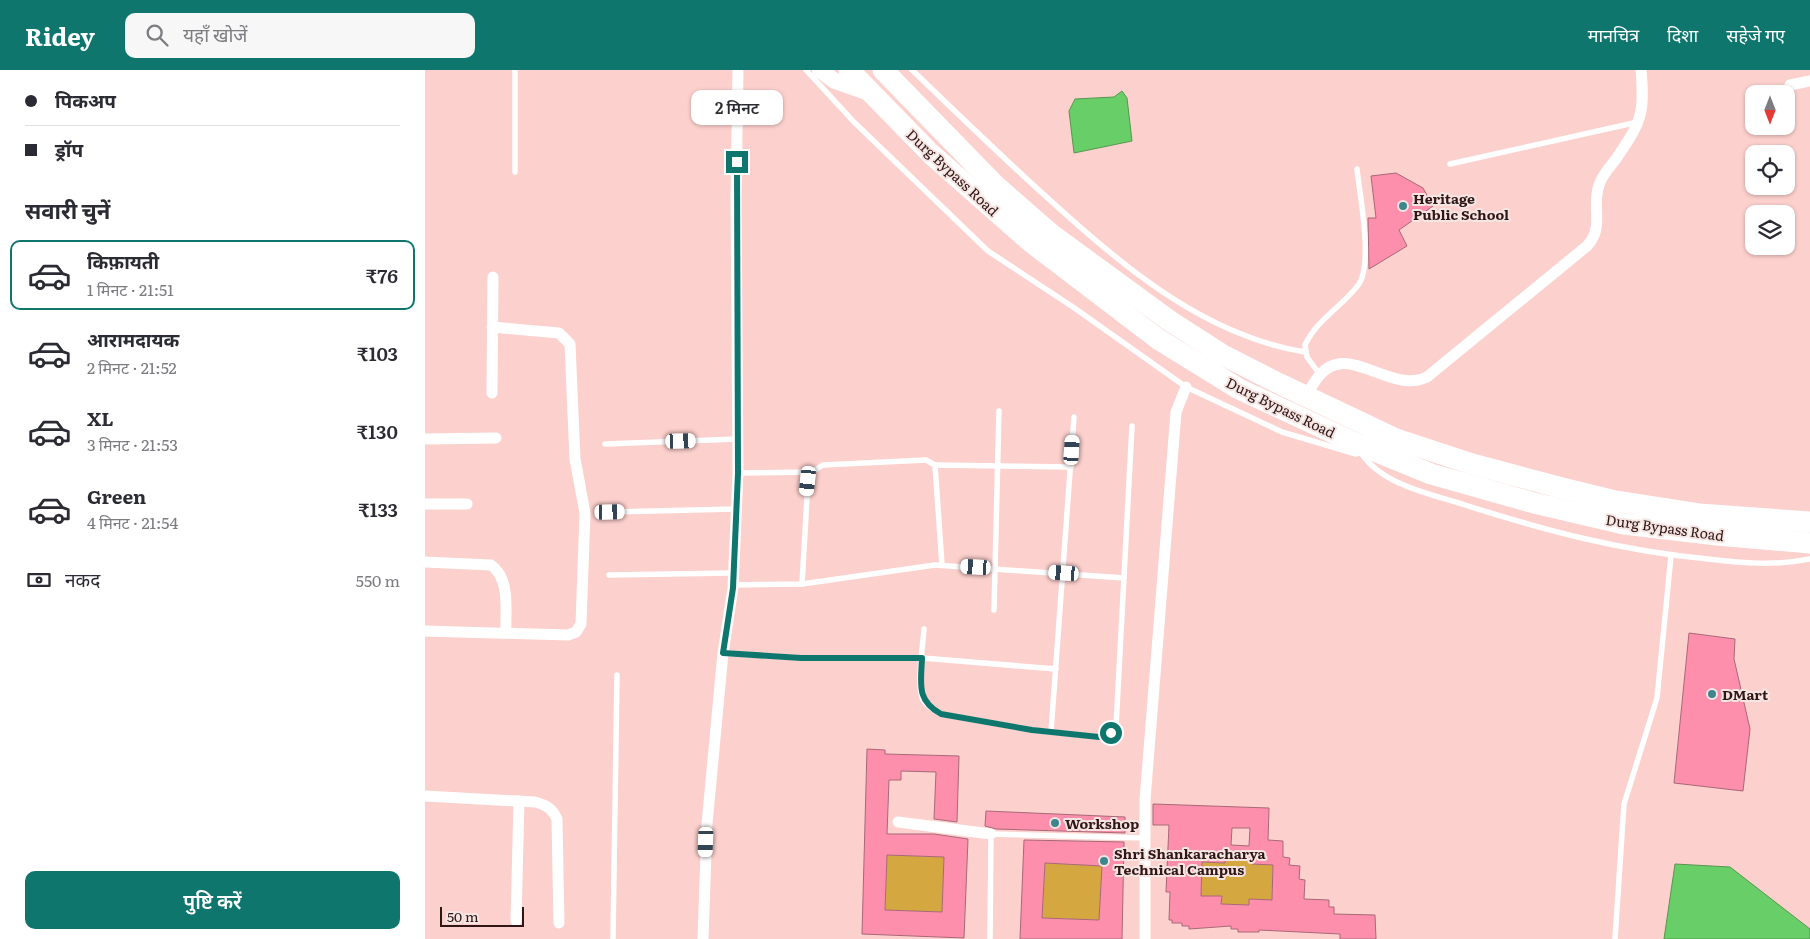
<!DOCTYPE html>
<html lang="hi">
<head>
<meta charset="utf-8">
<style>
  body { margin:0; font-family:Literata,"Noto Sans Devanagari",serif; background:#f7f7f7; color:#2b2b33; height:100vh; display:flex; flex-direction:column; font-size:19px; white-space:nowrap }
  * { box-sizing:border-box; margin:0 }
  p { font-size:16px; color:#7c7c81 }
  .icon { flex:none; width:28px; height:28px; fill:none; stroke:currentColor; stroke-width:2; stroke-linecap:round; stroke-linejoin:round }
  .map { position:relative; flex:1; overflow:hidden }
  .drawer { display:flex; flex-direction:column; background:#fff; width:425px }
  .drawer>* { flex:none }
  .guide { display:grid; align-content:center; height:110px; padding:0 25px; background:#fff }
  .needle { width:32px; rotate:180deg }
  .fabs { position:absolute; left:1320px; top:15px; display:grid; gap:10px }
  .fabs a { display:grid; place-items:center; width:50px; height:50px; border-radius:10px; background:#fff; box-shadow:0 1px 4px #0004; font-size:25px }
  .scale { position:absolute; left:15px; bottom:12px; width:84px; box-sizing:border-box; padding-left:5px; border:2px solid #301615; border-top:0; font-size:14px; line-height:18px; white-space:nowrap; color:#301615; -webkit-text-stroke:4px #f5e6e4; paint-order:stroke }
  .end { position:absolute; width:22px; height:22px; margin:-11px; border:6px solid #0f766e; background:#fff; box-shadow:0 0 0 2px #fff }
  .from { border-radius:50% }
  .bubble { position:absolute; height:35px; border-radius:10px; background:#fff; box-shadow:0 1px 4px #0004; font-size:16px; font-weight:600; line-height:35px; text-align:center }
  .car { position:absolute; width:15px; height:30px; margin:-15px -8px; border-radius:6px; box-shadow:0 0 4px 1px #0007; background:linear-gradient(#fff 24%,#345 0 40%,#fff 0 76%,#345 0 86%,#fff 0) }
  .guide b { display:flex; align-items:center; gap:18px; height:48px; font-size:19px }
  .guide b+b { border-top:1px solid #e1e1e2 }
  .guide i { width:12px; height:12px; background:#2b2b33 }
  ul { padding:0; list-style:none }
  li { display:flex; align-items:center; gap:15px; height:70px; margin:0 10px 8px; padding:0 15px; border:2px solid transparent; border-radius:10px }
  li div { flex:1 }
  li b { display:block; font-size:19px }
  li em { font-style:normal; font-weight:600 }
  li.active { border-color:#0f766e }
  li>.icon { width:45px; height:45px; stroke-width:1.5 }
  h2 { padding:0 25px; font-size:22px; line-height:60px }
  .pay { display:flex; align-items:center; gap:12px; height:55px; padding:0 25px; font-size:19px }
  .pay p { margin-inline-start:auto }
  .cta { display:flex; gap:10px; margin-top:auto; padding:10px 25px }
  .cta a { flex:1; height:58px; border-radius:10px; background:#0f766e; color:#fff; font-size:20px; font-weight:600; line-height:58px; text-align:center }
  header { display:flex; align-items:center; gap:30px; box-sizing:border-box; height:70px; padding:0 25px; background:#0f766e; color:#fff }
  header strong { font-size:24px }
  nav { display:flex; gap:28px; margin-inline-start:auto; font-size:18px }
  .search { width:350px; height:45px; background:#f7f7f7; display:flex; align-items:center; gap:12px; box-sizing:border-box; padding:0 18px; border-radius:10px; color:#7c7c81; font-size:19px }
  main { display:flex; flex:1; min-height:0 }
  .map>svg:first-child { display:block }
  .green { fill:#d5a740 }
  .water { fill:#68ce68; stroke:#57974f }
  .building { fill:#fd8fac; stroke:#a86878; fill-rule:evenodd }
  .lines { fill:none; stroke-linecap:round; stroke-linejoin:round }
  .lane { stroke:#fff; stroke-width:5.5 }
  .street { stroke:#fff; stroke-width:11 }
  .secondary { stroke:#fff; stroke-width:16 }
  .highway { stroke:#fff; stroke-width:21 }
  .route { stroke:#0f766e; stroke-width:6 }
  .poi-dot { fill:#3e868d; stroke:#f5e6e4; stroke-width:2 }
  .labels { text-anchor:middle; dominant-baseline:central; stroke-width:4; stroke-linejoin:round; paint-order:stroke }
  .street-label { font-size:14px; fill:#301615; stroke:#f5e6e4 }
  .poi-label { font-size:14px; font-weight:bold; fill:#301615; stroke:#f5e6e4; text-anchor:start }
</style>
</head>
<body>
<header>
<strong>Ridey</strong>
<div class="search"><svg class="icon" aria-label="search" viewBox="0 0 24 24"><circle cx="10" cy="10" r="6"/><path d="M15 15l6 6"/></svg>यहाँ खोजें</div>
<nav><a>मानचित्र</a><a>दिशा</a><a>सहेजे गए</a></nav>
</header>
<main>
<section class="drawer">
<div class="guide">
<b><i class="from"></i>पिकअप</b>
<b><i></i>ड्रॉप</b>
</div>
<h2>सवारी चुनें</h2>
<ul>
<li class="active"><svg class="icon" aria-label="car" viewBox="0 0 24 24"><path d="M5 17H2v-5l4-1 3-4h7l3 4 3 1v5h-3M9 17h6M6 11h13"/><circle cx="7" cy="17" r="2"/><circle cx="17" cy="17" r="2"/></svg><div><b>किफ़ायती</b><p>1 मिनट · 21:51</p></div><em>₹76</em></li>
<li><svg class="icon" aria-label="car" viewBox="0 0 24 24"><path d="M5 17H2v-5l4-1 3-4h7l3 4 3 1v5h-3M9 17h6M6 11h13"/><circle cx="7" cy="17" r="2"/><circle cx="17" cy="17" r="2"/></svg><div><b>आरामदायक</b><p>2 मिनट · 21:52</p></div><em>₹103</em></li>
<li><svg class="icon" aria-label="car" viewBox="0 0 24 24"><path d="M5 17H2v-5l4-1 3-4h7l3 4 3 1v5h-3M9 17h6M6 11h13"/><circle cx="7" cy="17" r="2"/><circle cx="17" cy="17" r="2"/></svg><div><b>XL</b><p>3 मिनट · 21:53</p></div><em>₹130</em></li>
<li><svg class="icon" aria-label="car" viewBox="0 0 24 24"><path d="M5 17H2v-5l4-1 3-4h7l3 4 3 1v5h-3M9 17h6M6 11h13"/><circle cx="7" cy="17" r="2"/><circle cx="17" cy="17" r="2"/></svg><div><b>Green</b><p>4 मिनट · 21:54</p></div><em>₹133</em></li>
</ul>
<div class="pay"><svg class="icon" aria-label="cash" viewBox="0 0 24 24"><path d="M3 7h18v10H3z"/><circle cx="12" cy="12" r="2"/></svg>नकद<p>550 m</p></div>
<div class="cta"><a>पुष्टि करें</a></div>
</section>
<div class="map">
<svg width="1385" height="869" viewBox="0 0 1385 869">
  <rect width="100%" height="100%" fill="#fcd0cd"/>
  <g class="green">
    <polygon points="462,785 519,787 517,842 460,840"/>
    <polygon points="800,789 827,789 827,794 839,794 848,789 847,837 836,829 825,829 824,835 796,834 797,827 786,831 770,823 776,823 777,792 774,792 800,793"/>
    <polygon points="620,793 677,796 674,850 617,848"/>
  </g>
  <g class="water">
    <polygon points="697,21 702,28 707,71 649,83 644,41 650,29 689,27"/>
    <polygon points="1250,794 1305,797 1385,859 1385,869 1239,869"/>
  </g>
  <g class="building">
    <polygon points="971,103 998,118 1008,136 974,160 982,176 944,199 943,148 951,148 946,106"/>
    <polygon points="1264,563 1310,569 1309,589 1325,659 1318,721 1249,713"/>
    <path d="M442 679 460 680V684L534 686 532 752 509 749 511 702 476 701V710H464L462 764H509L543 769 539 868 437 864ZM462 785 519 787 517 842 460 840Z"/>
    <path d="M728 734 844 738 843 770 858 771V787L865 788 864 795 875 796 874 809 880 810 879 829 904 830V837H909V844L950 845 951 869H915V864L834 860V862H813V859H806V856L764 859V856H757V853H747V850H744L745 822H741L744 755H728ZM807 758H825L824 776 806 775ZM800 789H827V794L848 795 847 830 824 829V835L796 834 797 826H776L777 792 800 793Z"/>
    <polygon points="561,741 700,747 700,763 571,759 560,756"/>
    <path d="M599 770 699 772 697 869H595ZM620 793 677 796 674 850 617 848Z"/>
  </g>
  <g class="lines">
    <g class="lane">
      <polyline points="90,0 90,102"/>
      <polyline points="381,0 429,52 563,181 648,237 761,317 857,362 931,384"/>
      <path d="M487 0C530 41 572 82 616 122 692 191 775 265 880 282"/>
      <polyline points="1025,94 1213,52"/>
      <path d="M895 305 882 287 880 275C892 249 918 236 934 214 948 193 935 126 932 99"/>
      <polyline points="180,374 313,369"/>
      <path d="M936 383C957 415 1006 424 1040 435 1122 461 1197 481 1283 489 1318 493 1350 496 1385 489"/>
      <polyline points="510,395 646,397"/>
      <polyline points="313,403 387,402"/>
      <polyline points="185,442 311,439"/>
      <polyline points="184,505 307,503"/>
      <polyline points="377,514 383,411 387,402 398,395 501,390 510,395 517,495"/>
      <polyline points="308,515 377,514 510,495 699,508"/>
      <polyline points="569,540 574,341"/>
      <path d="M499 559C498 576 491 615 498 630 502 637 510 641 516 644L607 660 674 667 686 663 691 657 707 356"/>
      <polyline points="298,583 376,588 497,588 631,599"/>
      <polyline points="626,662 649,347"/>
      <polyline points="188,869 192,605"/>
      <polyline points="565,869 566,764 720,768"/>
      <polyline points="1190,869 1199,734 1232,628 1246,486"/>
    </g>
    <g class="street">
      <polyline points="1365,15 1385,11"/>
      <polyline points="67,323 68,207"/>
      <path d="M881 326C885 319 889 312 894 306 923 270 964 325 1002 307L1162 176C1180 156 1166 139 1174 115 1177 105 1185 97 1191 89 1216 52 1220 45 1216 0"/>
      <polyline points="0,369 71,368"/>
      <polyline points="0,434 42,434"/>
      <path d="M0 492 66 495C86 509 80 541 81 563"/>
      <polyline points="0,561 143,565 151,562 156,554 160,443 150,389 145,274 134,263 67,257"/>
      <path d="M0 726 110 732C121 735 127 738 132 749L134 853"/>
      <polyline points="473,752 566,764"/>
      <polyline points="91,851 94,731"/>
      <polyline points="278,869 282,754 298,583 308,518 313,403 311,128 313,0"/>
      <polyline points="720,869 720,730 751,342 761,317"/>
    </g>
    <polyline class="secondary" points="395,0 410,11 447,24"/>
    <g class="highway">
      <polyline points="424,0 506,84 607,173 733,269 814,319 930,373 1006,404 1109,433 1199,454 1292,465 1385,473"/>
      <polyline points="458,0 571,116 626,164 745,251 798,285 855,314 971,369 1047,394 1133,417 1190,431 1274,444 1385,452"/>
    </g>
  </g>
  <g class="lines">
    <path class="route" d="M312 92 313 403 308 518 298 583 376 588H497C496 614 491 630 516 644L607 660 674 667 686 663"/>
  </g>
  <g class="poi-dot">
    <circle cx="978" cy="136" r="5"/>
    <circle cx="1287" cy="624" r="5"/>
    <circle cx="630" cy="753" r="5"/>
    <circle cx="679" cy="791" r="5"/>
  </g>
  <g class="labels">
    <g class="street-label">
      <text transform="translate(528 102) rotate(43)">Durg Bypass Road</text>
      <text transform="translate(856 337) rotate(26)">Durg Bypass Road</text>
      <text transform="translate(1240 457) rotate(8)">Durg Bypass Road</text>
    </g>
    <g class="poi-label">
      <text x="988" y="128">Heritage<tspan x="988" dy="16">Public School</tspan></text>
      <text x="1297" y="624">DMart</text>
      <text x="640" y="753">Workshop</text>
      <text x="689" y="783">Shri Shankaracharya<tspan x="689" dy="16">Technical Campus</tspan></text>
    </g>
  </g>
</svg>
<div class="fabs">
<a><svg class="needle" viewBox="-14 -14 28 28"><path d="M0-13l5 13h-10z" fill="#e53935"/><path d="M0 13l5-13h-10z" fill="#7c7c81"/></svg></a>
<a><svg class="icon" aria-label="locate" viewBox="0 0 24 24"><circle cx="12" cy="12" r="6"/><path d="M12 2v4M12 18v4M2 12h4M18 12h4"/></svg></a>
<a><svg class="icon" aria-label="layers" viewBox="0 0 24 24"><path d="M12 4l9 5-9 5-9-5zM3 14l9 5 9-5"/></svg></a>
</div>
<div class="scale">50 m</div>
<i class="end from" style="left:686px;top:663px"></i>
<i class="end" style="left:312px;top:92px"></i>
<div class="bubble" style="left:266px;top:20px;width:92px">2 मिनट</div>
<i class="car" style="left:256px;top:371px;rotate:88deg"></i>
<i class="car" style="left:647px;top:380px;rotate:4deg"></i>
<i class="car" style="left:383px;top:411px;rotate:186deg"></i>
<i class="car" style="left:185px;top:442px;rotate:89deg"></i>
<i class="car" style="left:551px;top:497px;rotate:273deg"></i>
<i class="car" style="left:639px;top:503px;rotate:274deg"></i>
<i class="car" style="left:281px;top:772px;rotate:182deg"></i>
</div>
</main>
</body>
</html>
